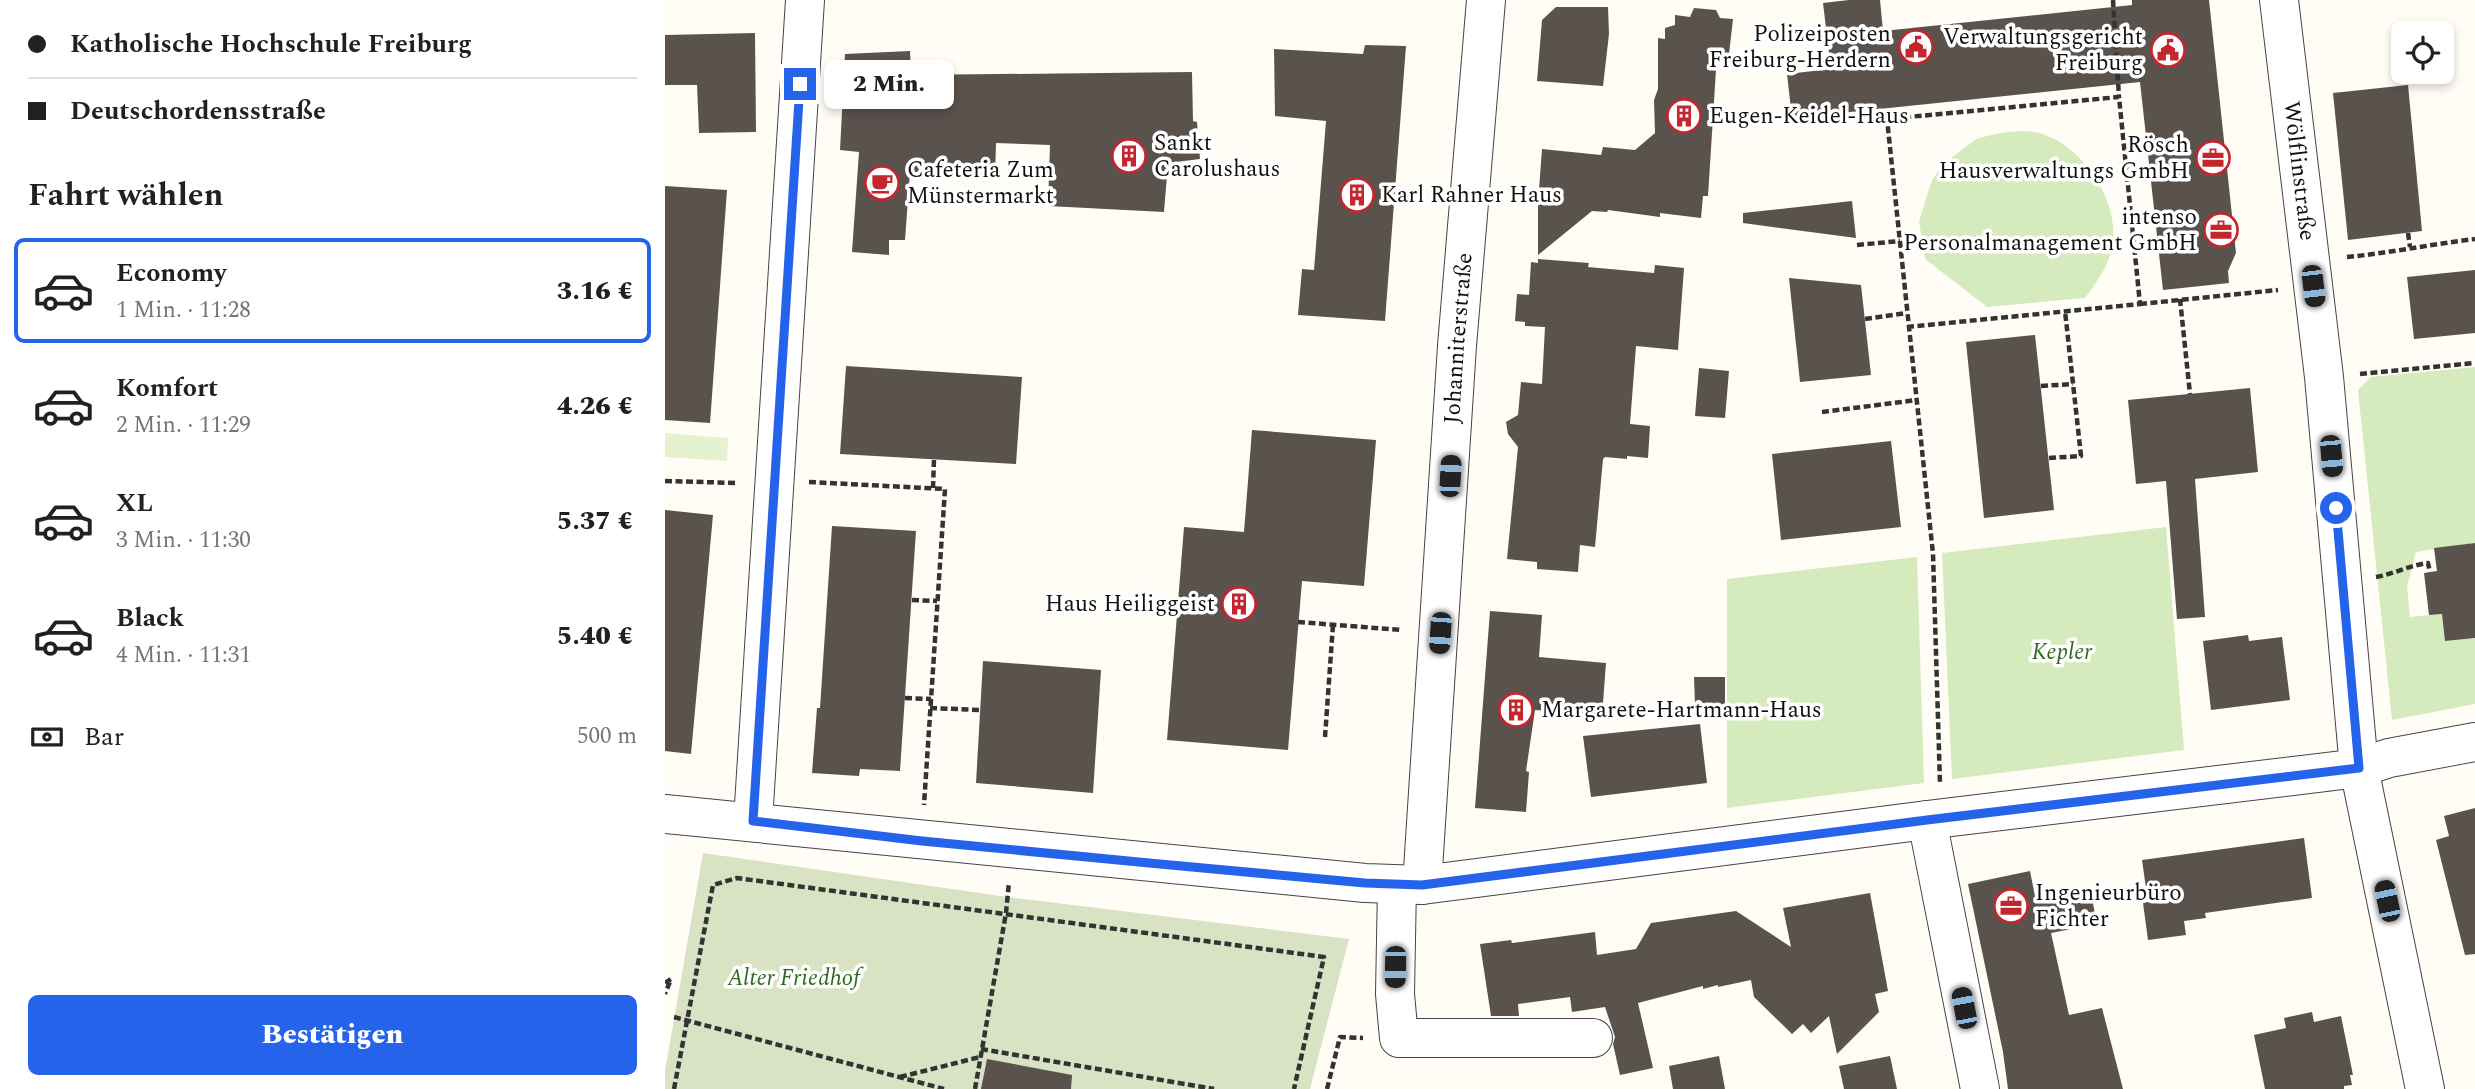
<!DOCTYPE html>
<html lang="de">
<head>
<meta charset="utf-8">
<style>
  body { margin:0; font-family:Spectral,serif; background:#f6f6f6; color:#202124; height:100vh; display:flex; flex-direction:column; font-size:26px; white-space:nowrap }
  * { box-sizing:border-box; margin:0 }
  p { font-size:23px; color:#757577 }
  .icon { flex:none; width:38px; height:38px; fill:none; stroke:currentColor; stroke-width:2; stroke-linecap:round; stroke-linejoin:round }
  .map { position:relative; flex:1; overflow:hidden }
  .details { display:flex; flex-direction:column; background:#fff; width:665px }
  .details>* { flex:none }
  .banner { display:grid; align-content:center; height:154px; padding:0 28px; background:#fff }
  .fabs { position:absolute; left:1726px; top:21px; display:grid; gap:14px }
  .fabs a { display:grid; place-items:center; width:63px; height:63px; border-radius:10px; background:#fff; box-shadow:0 4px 10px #0003; font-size:35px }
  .end { position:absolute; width:32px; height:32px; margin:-16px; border:9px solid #2563eb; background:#fff; box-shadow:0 0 0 4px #fff }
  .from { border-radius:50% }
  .bubble { position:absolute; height:49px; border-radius:10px; background:#fff; box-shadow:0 4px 10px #0003; font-size:23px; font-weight:800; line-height:49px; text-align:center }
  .car { position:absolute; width:21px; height:42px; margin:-21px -10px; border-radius:9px; box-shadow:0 0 5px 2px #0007; background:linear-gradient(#222 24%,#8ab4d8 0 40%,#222 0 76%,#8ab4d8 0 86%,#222 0) }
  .banner b { display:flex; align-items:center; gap:24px; height:66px; font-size:26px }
  .banner b+b { border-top:2px solid #e0e0e0 }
  .banner i { width:18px; height:18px; background:#202124 }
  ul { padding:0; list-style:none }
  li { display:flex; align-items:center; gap:21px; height:105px; margin:0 14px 10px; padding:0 14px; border:4px solid transparent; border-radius:10px }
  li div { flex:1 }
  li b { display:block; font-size:26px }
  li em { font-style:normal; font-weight:800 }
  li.active { border-color:#2563eb }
  li>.icon { width:63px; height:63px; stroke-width:1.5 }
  h2 { padding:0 28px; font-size:32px; line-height:84px }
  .pay { display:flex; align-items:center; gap:18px; height:77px; padding:0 28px; font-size:26px }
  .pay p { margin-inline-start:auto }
  .button { display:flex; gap:14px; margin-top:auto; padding:14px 28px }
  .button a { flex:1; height:80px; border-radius:10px; background:#2563eb; color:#fff; font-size:28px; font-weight:800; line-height:80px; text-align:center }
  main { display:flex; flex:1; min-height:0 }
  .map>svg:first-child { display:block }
  .green { fill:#d5ebbd }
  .cemetery { fill:#d9e3c4 }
  .pitch { fill:#e6f2cf }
  .building { fill:#5a524d }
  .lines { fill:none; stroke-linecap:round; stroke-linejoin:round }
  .minor-casing { stroke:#444; stroke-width:40 }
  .path { stroke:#333; stroke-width:4.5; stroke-dasharray:7 3.5; stroke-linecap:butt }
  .minor { stroke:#fff; stroke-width:38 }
  .route { stroke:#2563eb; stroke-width:9 }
  .labels { text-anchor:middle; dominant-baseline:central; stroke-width:7; stroke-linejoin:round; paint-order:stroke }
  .poi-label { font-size:23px; fill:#111; stroke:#fff; text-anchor:start }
  .street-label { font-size:23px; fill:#111; stroke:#fff }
  .park-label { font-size:23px; font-style:italic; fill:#2f6b1f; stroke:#fff }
</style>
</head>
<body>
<main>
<section class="details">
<div class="banner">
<b><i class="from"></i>Katholische Hochschule Freiburg</b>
<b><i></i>Deutschordensstraße</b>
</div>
<h2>Fahrt wählen</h2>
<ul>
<li class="active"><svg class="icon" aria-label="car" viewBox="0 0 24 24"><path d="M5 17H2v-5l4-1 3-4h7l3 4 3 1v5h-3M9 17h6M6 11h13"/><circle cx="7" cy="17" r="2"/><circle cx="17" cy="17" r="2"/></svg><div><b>Economy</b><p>1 Min. · 11:28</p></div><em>3.16 €</em></li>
<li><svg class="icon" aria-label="car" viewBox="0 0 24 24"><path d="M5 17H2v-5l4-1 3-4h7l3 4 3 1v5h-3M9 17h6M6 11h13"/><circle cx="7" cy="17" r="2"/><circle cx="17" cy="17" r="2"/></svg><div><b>Komfort</b><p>2 Min. · 11:29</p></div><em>4.26 €</em></li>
<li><svg class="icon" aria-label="car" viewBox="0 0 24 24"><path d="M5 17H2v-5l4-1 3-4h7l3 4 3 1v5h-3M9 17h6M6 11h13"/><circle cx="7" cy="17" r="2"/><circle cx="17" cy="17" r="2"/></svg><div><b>XL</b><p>3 Min. · 11:30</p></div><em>5.37 €</em></li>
<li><svg class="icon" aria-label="car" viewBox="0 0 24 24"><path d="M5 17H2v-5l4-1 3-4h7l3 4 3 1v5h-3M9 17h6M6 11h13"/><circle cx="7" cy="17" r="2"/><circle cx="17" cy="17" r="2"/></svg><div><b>Black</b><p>4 Min. · 11:31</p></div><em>5.40 €</em></li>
</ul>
<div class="pay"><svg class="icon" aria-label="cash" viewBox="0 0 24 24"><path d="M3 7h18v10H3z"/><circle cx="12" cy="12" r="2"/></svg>Bar<p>500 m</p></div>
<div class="button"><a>Bestätigen</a></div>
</section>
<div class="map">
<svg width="1810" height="1089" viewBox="0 0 1810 1089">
  <rect width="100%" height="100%" fill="#fffdf5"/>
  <g class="green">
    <path d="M1341 132C1351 132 1364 130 1374 133 1419 145 1459 206 1446 252 1441 270 1431 283 1420 298L1322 307 1260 259 1254 221 1267 180 1279 163 1313 138Z"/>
    <polygon points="1810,367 1810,543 1751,552 1742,587 1745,617 1777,614 1781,641 1810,638 1810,704 1727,720 1693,390 1706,377"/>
    <polygon points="1501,527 1519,750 1287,779 1277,553"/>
    <polygon points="1252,557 1259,783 1062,808 1062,579"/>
  </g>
  <polygon class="cemetery" points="38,853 342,897 684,939 645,1089 0,1089 0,1071"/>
  <polygon class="pitch" points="0,433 63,438 62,461 0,457"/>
  <g class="building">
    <polygon points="1184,0 1215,0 1218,31 1467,5 1467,0 1544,0 1571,253 1563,271 1564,283 1498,290 1475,82 1127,118 1122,74 1166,69 1158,3"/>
    <polygon points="891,7 943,7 944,34 938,86 872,81 877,20"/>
    <polygon points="1029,8 1051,10 1055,18 1068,19 1064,54 1052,54 1043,196 1038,196 1036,218 995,213 995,217 943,210 942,212 927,211 873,255 873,203 877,149 936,155 938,147 970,150 990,133 989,100 993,89 993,38 1000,39 1000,28 1010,25 1010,15 1025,17"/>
    <polygon points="90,33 91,132 34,133 32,85 0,85 0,35"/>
    <polygon points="700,45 741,46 720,321 633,315 637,269 649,270 661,121 610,116 609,49 698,54"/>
    <polygon points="245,51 246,75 527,72 528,121 532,122 535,159 503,163 499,212 383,206 385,145 331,143 330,177 245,172 240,240 224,240 224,255 187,252 194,152 175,150 180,54"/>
    <polygon points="1743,85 1757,231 1683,240 1668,93"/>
    <polygon points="0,186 62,190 45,423 0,420"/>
    <polygon points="1187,201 1191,238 1078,223 1078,213"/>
    <polygon points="873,259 924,263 923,267 989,273 990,265 1019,268 1013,350 971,346 965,424 985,426 983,458 962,456 962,459 940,457 938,459 930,547 915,545 913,572 872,569 872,562 842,559 853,447 843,434 841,422 853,415 856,382 877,384 880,327 860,326 860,322 850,321 852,294 864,295 866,262 873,263"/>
    <polygon points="1810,270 1810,333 1749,339 1742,277"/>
    <polygon points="1124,278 1196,285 1206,375 1135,382"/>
    <polygon points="1370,335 1389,510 1319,518 1301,342"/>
    <polygon points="181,366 357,377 351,464 175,454"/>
    <polygon points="1034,368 1064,371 1060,418 1030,416"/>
    <polygon points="1585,388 1593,472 1530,479 1540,617 1512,619 1501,481 1471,484 1463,400"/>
    <polygon points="587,430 711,440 699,586 637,581 623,750 502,740 519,527 579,532"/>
    <polygon points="1226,441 1236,527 1116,540 1107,454"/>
    <polygon points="0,510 48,515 26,754 0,751"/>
    <polygon points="167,526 251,531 235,771 195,769 194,776 147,773 152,708 155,708"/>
    <polygon points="1810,543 1810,638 1780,641 1777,614 1764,615 1759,573 1772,571 1769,548"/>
    <polygon points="825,611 877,615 874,657 941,663 937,716 870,710 861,771 864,772 861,812 810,808"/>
    <polygon points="1583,635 1584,641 1617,637 1625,700 1546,710 1538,641"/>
    <polygon points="318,661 436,670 428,793 311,783"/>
    <polygon points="1029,677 1060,677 1060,705 1030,705"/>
    <polygon points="1035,724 1042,783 926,797 918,736"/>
    <polygon points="1810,808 1810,954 1800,955 1771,840 1784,836 1779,816"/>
    <polygon points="1639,838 1647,898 1540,913 1541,918 1519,921 1521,935 1483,940 1478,903 1483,902 1477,860"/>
    <polygon points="1365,871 1370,896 1379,894 1380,897 1425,888 1432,924 1386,933 1404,1015 1437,1008 1458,1089 1343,1089 1338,1052 1303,884"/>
    <polygon points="1205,893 1223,991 1210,994 1214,1012 1172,1054 1164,1016 1146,1033 1138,1024 1127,1034 1089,997 1086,980 1053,987 1053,985 1038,989 1038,986 973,1003 988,1068 955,1075 948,1044 950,1037 940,1007 907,1012 905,997 853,1004 854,1016 826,1016 815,944 846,940 847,943 930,932 932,955 971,949 986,923 1071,911 1126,947 1118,908"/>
    <polygon points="1647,1012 1649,1022 1676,1016 1688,1075 1685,1075 1687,1085 1679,1086 1679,1089 1600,1089 1589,1035 1621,1028 1619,1018"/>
    <polygon points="1054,1056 1060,1089 1008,1089 1004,1066"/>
    <polygon points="1225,1056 1232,1089 1179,1089 1174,1066"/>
    <polygon points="322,1059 407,1075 406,1089 316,1089"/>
  </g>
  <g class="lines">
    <g class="minor-casing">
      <g id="minor">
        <path id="s1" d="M1614 0 1659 377 1694 768 1760 1089"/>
        <polyline points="0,814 700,883 757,885 1262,820 1694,768 1724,758 1810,742"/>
        <polyline points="1262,820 1315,1089"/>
        <polyline points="88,821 140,0"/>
        <polyline points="732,885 730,994 734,1038 928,1038"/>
        <path id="s2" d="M757 885 792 346 821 0"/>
      </g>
    </g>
    <g class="path">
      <polyline points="1448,0 1454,97"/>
      <polyline points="1743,233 1745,247"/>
      <polyline points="1192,245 1235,241"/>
      <path d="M1682 257C1725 253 1767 244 1810 239"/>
      <polyline points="1515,299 1525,394"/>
      <polyline points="1475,304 1613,290"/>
      <polyline points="1200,319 1241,313"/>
      <polyline points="1242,327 1475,304 1454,97 1222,119 1268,554 1275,784"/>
      <polyline points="1695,374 1810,363"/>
      <polyline points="1376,386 1408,384"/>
      <polyline points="1157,412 1252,400"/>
      <polyline points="1384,458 1416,456 1400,311"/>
      <polyline points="0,481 73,483"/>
      <polyline points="144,482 280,489 259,805"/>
      <polyline points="268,488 269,459"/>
      <path d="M1711 577C1729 574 1745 565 1763 563L1765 572"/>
      <polyline points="247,600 272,601"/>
      <polyline points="633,622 737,630"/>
      <polyline points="240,698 266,699"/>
      <polyline points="265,708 315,710"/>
      <polyline points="660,737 668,625"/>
      <polyline points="0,983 6,979 0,994"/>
      <polyline points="9,1017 279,1089"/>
      <polyline points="316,1049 549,1089"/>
      <polyline points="235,1077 315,1057"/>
      <polyline points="9,1089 48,885 72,878 659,957 629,1089"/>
      <polyline points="310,1089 341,913 344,882"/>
      <polyline points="662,1089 675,1037 698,1038"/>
    </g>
    <use href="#minor" class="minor"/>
  </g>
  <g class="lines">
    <polyline class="route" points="135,84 88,821 257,841 484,863 700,883 757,885 1262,820 1694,768 1671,508"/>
  </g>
  <defs>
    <g id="civic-ring" transform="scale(1.75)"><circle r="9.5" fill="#fff" stroke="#c4262e" stroke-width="1.5"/><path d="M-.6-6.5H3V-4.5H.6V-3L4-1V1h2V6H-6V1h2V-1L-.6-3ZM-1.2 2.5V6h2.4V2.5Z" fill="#c4262e"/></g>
    <g id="building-ring" transform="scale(1.75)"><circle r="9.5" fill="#fff" stroke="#c4262e" stroke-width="1.5"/><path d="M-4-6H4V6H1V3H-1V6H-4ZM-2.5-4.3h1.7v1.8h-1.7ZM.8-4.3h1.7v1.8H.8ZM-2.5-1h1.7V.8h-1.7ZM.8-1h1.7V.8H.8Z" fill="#c4262e"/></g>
    <g id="office-ring" transform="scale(1.75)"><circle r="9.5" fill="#fff" stroke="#c4262e" stroke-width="1.5"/><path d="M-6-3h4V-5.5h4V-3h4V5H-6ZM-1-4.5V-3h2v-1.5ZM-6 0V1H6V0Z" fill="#c4262e"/></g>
    <g id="cafe-ring" transform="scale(1.75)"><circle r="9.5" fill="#fff" stroke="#c4262e" stroke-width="1.5"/><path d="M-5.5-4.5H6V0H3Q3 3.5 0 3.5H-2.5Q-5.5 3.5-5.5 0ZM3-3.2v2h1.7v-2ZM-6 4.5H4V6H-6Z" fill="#c4262e"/></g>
  </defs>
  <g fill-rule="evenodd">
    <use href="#civic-ring" x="1251" y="47"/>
    <use href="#civic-ring" x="1503" y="50"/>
    <use href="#building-ring" x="1019" y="116"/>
    <use href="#building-ring" x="464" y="156"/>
    <use href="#office-ring" x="1548" y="158"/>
    <use href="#cafe-ring" x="217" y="183"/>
    <use href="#building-ring" x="692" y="195"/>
    <use href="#office-ring" x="1556" y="230"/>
    <use href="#building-ring" x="574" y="604"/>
    <use href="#building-ring" x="851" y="710"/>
    <use href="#office-ring" x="1346" y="906"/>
  </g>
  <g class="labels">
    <g class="poi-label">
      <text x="1226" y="34" text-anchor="end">Polizeiposten<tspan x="1226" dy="26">Freiburg-Herdern</tspan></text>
      <text x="1478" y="37" text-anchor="end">Verwaltungsgericht<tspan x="1478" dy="26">Freiburg</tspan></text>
      <text x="1044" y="116">Eugen-Keidel-Haus</text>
      <text x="489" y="143">Sankt<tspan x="489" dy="26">Carolushaus</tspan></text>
      <text x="1524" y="145" text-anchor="end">Rösch<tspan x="1524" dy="26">Hausverwaltungs GmbH</tspan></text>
      <text x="242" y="170">Cafeteria Zum<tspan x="242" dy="26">Münstermarkt</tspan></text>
      <text x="716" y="195">Karl Rahner Haus</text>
      <text x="1532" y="217" text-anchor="end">intenso<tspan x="1532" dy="26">Personalmanagement GmbH</tspan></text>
      <text x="550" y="604" text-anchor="end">Haus Heiliggeist</text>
      <text x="876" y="710">Margarete-Hartmann-Haus</text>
      <text x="1370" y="893">Ingenieurbüro<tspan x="1370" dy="26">Fichter</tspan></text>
    </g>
    <g class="street-label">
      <text stroke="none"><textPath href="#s1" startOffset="172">Wölflinstraße</textPath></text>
      <text stroke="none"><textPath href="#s2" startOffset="548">Johanniterstraße</textPath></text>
    </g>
    <g class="park-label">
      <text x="1397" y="652">Kepler</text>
      <text x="129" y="978">Alter Friedhof</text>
    </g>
  </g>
</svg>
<div class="fabs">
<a><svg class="icon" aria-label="locate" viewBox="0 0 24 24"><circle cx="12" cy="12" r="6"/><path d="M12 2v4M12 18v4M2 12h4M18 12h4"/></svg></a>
</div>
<i class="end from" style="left:1671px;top:508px"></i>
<i class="end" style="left:135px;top:84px"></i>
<div class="bubble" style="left:159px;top:60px;width:130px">2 Min.</div>
<i class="car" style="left:1648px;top:286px;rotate:173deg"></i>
<i class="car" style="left:1666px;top:456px;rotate:175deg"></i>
<i class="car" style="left:785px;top:476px;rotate:3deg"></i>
<i class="car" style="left:775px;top:633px;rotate:184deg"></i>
<i class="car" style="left:1722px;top:901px;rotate:348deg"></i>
<i class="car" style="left:730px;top:967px;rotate:181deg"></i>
<i class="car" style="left:1299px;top:1008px;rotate:349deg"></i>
</div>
</main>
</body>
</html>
